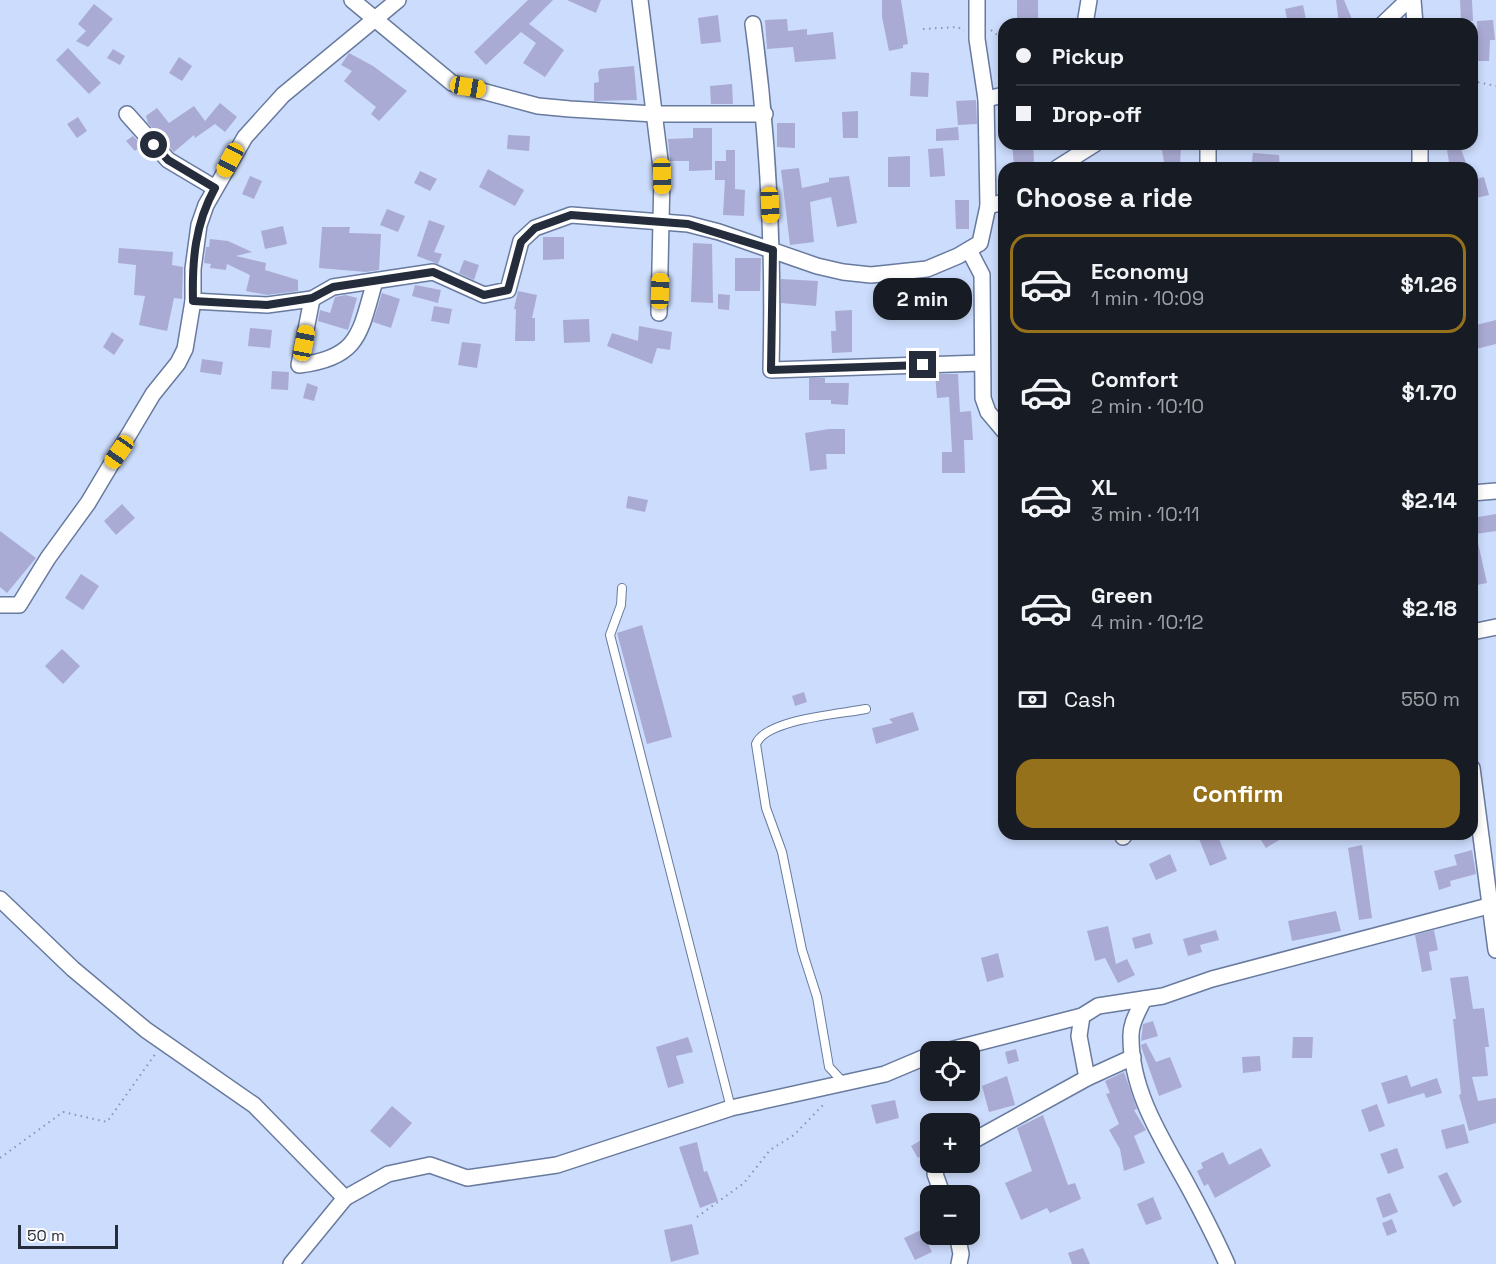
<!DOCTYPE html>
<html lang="en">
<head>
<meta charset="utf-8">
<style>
  body { margin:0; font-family:"Space Grotesk",sans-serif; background:#20242c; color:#f1f3f6; height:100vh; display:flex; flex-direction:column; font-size:22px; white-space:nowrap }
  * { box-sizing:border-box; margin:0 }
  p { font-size:20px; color:#9ea1a6 }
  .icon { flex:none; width:33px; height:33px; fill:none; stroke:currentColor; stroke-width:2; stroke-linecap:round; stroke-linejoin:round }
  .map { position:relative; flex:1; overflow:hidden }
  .side { position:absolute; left:998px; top:162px; width:480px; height:678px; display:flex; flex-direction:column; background:#171b24; border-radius:18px; box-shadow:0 3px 9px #0003 }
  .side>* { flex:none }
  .hud { position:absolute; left:998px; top:18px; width:480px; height:132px; border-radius:18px; box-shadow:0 3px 9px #0003; display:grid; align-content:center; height:132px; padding:0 18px; background:#171b24 }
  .tools { position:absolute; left:920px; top:1041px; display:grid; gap:12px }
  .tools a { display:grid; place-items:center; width:60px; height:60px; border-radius:12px; background:#171b24; box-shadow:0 3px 9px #0003; font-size:30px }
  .scale { position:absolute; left:18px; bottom:15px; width:100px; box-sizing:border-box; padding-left:6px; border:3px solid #252c3b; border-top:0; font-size:16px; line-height:21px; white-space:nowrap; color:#252c3b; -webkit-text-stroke:4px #fcfcfc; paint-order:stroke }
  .end { position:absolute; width:27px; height:27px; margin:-14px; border:8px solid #252c3b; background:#fff; box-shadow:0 0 0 3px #fff }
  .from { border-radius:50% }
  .bubble { position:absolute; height:42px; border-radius:18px; background:#171b24; box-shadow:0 3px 9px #0003; font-size:20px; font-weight:600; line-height:42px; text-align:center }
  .car { position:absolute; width:18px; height:36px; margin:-18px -9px; border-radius:8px; box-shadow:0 0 4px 2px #0007; background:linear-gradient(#f5c518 24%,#345 0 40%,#f5c518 0 76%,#345 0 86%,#f5c518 0) }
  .hud b { display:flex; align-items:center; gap:21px; height:57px; font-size:22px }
  .hud b+b { border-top:2px solid #363941 }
  .hud i { width:15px; height:15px; background:#f1f3f6 }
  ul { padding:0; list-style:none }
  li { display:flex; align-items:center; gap:18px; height:99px; margin:0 12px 9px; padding:0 6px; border:3px solid transparent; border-radius:18px }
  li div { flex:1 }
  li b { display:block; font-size:22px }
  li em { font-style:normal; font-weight:600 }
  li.active { border-color:#96711b }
  li>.icon { width:54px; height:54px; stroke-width:1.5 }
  h2 { padding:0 18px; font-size:27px; line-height:72px }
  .pay { display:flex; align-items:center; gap:15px; height:66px; padding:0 18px; font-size:22px }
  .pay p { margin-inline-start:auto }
  .primary-button { display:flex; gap:12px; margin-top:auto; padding:12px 18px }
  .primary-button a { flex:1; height:69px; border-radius:18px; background:#96711b; color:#fff; font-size:24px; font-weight:600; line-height:69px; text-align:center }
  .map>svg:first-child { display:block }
  .building { fill:#aaabd4 }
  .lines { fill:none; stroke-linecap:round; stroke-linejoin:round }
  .lane-casing { stroke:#687a9e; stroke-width:10 }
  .street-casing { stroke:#687a9e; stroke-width:18 }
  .path { stroke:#8995ae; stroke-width:2; stroke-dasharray:1.5 4.5; stroke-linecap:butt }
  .lane { stroke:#fff; stroke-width:8 }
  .street { stroke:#fff; stroke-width:15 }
  .route { stroke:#252c3b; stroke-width:8 }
</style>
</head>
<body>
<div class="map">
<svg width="1496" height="1264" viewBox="0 0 1496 1264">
  <rect width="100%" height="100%" fill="#ccdcfc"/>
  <g class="building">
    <polygon points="528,0 553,0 529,24 564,50 545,77 523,63 536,43 521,32 486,65 474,52"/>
    <polygon points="567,0 601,0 596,13"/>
    <polygon points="882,0 901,0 908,44 903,45 903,48 889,51 882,17"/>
    <rect x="1017" y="0" width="21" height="24"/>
    <polygon points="1336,0 1344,0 1354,24 1339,24"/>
    <polygon points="1460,0 1472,0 1473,21 1461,21"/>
    <polygon points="94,4 113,19 88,47 76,41 86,31 78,24"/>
    <polygon points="1303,5 1307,24 1288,24 1285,9"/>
    <polygon points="718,15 721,42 701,44 698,18"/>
    <polygon points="787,19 788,31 807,29 807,35 833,32 836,59 795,62 793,47 767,49 765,20"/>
    <polygon points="1493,20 1495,40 1490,40 1489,61 1478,61 1477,21"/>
    <polygon points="68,48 101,83 89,94 56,60"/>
    <polygon points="113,49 125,56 120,65 107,58"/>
    <polygon points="349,53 373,66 407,91 379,121 371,114 376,107 344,81 352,71 341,65"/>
    <polygon points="179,57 192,66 182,81 169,73"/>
    <polygon points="634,66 637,100 594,101 594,83 599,82 598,72 600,69"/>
    <polygon points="911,72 929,73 928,97 910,96"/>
    <polygon points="732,84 733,104 711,104 710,86"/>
    <polygon points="976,100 977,124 958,125 956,101"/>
    <polygon points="220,103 237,117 225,132 215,124 195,138 194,135 174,152 148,123 146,116 157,108 169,123 194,106 205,121"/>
    <polygon points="858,111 858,138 843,138 842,112"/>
    <polygon points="78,117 87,131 77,138 67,124"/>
    <polygon points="777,123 795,123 795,148 777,147"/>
    <polygon points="958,127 959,140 936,141 936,129"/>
    <polygon points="693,128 712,128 712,170 689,171 689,161 670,161 668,139 693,138"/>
    <polygon points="508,135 530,136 529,151 507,149"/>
    <polygon points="133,136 142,145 135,151 126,141"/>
    <polygon points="1012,144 1033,144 1034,163 1014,165"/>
    <polygon points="1161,144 1181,144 1180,168 1165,168"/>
    <polygon points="1446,144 1459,144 1468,168 1450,168"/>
    <polygon points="943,148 945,176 930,177 928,149"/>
    <polygon points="726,150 735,150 735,189 745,190 744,216 723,215 725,180 715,180 715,161 726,161"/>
    <polygon points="1253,153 1279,155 1280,168 1251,168"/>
    <polygon points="910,156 910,187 888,187 888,157"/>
    <polygon points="799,168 802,188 829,182 829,178 849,176 857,223 837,227 831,197 810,202 814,242 790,245 781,170"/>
    <polygon points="488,169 524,190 515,206 479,187"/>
    <polygon points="420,171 437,179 430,191 414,183"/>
    <polygon points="250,176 262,181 254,199 242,194"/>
    <polygon points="1484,177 1489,195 1476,198 1472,180"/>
    <polygon points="955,200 969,200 969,229 956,229"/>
    <polygon points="387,209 405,216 398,232 380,225"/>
    <polygon points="429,220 445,226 434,252 442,254 438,264 417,256"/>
    <polygon points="283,226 287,244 265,249 261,231"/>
    <polygon points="322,227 350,227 349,233 381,234 379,270 366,272 319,268"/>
    <polygon points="543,237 564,237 564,259 543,260"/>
    <polygon points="210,239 228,241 252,252 236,256 266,263 265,270 298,280 298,291 267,295 246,291 250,275 227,264 226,270 210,268 211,264 204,263 206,247 209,247"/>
    <polygon points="693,243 712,244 713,303 691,302"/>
    <polygon points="119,248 173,252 172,265 183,267 182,299 174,298 167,331 139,325 145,296 134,295 136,265 118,263"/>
    <polygon points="735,258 761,258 760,291 735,291"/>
    <polygon points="464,260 479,265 474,280 459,273"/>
    <polygon points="781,279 818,281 816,306 781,303"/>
    <polygon points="924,282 937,283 937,304 923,304"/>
    <polygon points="415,285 441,290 438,303 412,296"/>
    <polygon points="518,291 537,295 532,318 535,318 535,341 515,341 516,309 514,309"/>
    <polygon points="382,293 400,299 391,328 373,322"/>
    <polygon points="718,294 730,295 729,310 718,309"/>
    <polygon points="346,295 357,298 348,330 318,321 320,310 330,313 335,297"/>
    <polygon points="434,306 452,309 449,324 431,321"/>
    <polygon points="852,310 852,352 832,353 831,331 836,331 835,311"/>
    <polygon points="589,319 590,342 564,343 563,320"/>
    <polygon points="1496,320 1496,344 1472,350 1472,326"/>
    <polygon points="639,326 672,332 670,350 657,348 652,364 607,346 612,333 638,341"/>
    <polygon points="250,328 272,330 270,348 248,346"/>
    <polygon points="112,332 124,340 114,355 103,347"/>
    <polygon points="462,342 481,344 477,368 458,365"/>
    <polygon points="202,359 223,362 221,375 200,372"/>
    <polygon points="272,371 289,372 288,390 271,389"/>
    <polygon points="935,374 958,374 960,412 971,411 973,440 964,440 965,473 942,473 942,452 952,452 949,397 937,398"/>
    <polygon points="809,378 825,378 825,383 849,383 848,405 831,404 831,400 809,400"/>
    <polygon points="307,383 318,387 314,401 303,398"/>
    <polygon points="829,429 845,429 845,454 826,454 827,469 810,471 805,433"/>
    <polygon points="628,496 648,500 645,512 626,508"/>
    <polygon points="122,504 135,518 116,535 104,521"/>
    <polygon points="1496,514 1496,531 1476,534 1487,583 1472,586 1472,518"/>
    <polygon points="0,531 36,558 7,593 0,587"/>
    <polygon points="81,574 99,586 83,610 65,598"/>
    <polygon points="642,625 672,737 647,744 617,633"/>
    <polygon points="62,649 80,666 63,684 45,666"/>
    <polygon points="804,692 807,702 795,706 792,696"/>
    <polygon points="913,712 919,730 876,744 872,728 893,723 889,719"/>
    <polygon points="1197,834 1217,834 1227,859 1210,866"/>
    <polygon points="1257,834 1289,834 1266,848"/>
    <polygon points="1362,845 1372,918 1359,920 1348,848"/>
    <polygon points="1472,850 1476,874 1450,881 1451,886 1439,890 1434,871 1457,865 1454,855"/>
    <polygon points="1170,854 1177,871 1156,880 1149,864"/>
    <polygon points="1336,911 1341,931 1292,941 1288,921"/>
    <polygon points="1108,926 1116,964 1127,959 1135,975 1118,983 1105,958 1095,961 1087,931"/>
    <polygon points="1216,930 1219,940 1200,945 1202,952 1188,956 1183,939"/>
    <polygon points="1434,930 1438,950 1429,952 1432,970 1422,972 1415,935"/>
    <polygon points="1150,933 1153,944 1135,949 1132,938"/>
    <polygon points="998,953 1004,977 987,982 981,958"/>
    <polygon points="1468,976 1473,1009 1484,1008 1489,1047 1485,1047 1488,1076 1472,1077 1478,1101 1496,1098 1496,1123 1469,1131 1459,1095 1461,1094 1453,1019 1456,1019 1450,978"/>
    <polygon points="1153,1021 1158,1036 1141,1041 1143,1024"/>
    <polygon points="688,1037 693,1052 676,1056 684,1083 668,1088 656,1047"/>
    <polygon points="1293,1037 1313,1037 1312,1058 1292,1058"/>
    <polygon points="1146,1043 1156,1062 1170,1057 1182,1087 1159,1096 1142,1049 1141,1045"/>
    <polygon points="1016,1049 1019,1061 1008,1064 1005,1052"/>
    <polygon points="1260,1056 1261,1071 1243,1073 1242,1057"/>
    <polygon points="1124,1072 1137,1109 1134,1110 1146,1130 1134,1136 1145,1163 1124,1171 1120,1149 1109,1130 1119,1124 1106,1094 1110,1093 1105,1081"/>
    <polygon points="1407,1075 1411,1087 1437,1078 1442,1093 1426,1098 1424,1093 1388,1104 1381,1083"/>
    <polygon points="1007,1076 1015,1105 989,1112 982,1086"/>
    <polygon points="895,1100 899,1118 876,1124 871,1105"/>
    <polygon points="1377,1104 1385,1126 1369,1132 1361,1110"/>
    <polygon points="392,1106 412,1123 390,1148 370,1131"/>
    <polygon points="1043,1115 1068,1185 1075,1183 1081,1199 1050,1213 1047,1208 1021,1220 1005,1183 1032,1171 1017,1128"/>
    <polygon points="1464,1124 1469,1143 1446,1149 1441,1130"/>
    <polygon points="930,1135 930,1151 918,1158 911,1146"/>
    <polygon points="697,1142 704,1172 707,1171 718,1201 700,1208 679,1147"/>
    <polygon points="1261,1148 1271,1166 1215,1198 1208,1184 1204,1186 1197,1171 1203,1168 1201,1163 1223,1152 1229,1165"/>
    <polygon points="1397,1148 1404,1168 1388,1174 1380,1154"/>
    <polygon points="1447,1172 1462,1202 1453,1207 1438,1176"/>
    <polygon points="1390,1193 1398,1212 1383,1218 1376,1198"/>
    <polygon points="1153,1197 1162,1219 1146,1225 1137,1204"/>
    <polygon points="1392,1219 1397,1232 1387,1236 1382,1223"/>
    <polygon points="692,1224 699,1254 671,1262 664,1230"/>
    <polygon points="921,1230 932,1252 915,1260 904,1238"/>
    <polygon points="1083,1248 1090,1264 1072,1264 1068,1253"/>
  </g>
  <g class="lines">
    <g class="lane-casing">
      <g id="lane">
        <polyline points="622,588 621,605 610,635 731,1108"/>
        <path d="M843 1082 829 1067 817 997 802 950 782 852 766 808 756 744C766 719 841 714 866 709"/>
      </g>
    </g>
    <g class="street-casing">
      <g id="street">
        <polyline points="352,0 452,83 538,106 570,109 654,114 765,114"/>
        <polyline points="398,0 283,95 245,137 206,205 199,225 193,269 193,301 267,305 312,299 333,287 433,272 484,295 508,290 521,241 535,228 571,215 688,224 719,232 817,266 843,272 871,275 927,269 958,256 980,243 988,206 1004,202"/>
        <polyline points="640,0 662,176 659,313"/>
        <polyline points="977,0 977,39 986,99 988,206"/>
        <polyline points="1413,0 1415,24"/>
        <path d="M753 24C769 141 774 251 771 370L982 363"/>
        <polyline points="1085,24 1089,0"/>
        <polyline points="1383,24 1408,0"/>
        <polyline points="986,99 1004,95"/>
        <polyline points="127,114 168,160 215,188"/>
        <polyline points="1420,144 1420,168"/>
        <polyline points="1057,168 1095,144"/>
        <polyline points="1208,168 1208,144"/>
        <polyline points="969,250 982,275 983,398 988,412 1004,431"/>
        <path d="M312 299 299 365C360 358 360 332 375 281"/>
        <polyline points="1472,493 1496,491"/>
        <polyline points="0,605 19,605 48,558 88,503 153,394 178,363 185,349 193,301"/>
        <polyline points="1472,632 1496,627"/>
        <polyline points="1472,768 1496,950"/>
        <polyline points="1123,837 1125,834"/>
        <polyline points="0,899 73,969 146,1030 254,1105 345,1198 388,1174 430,1165 467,1178 557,1165 731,1108 885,1074 930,1055"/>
        <path d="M1144 999C1138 1012 1130 1024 1131 1038 1131 1093 1163 1140 1188 1186 1202 1212 1215 1237 1227 1264"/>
        <polyline points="1082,1016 1079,1036 1087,1078"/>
        <polyline points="942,1052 1082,1016 1098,1006 1163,996 1212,979 1496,904"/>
        <polyline points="969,1143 1087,1078 1133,1057"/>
        <polyline points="939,1162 935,1174 943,1196"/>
        <polyline points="957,1234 961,1254 959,1264"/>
        <polyline points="291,1264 345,1198"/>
      </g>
    </g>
    <g class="path">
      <polyline points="923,29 958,27 964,31"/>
      <polyline points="991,30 1004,40"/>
      <polyline points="1472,81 1496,86"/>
      <polyline points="0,1158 63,1112 107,1122 156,1053"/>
      <polyline points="697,1217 744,1183 770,1150 794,1135 825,1103"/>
    </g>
    <use href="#lane" class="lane"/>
    <use href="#street" class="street"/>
  </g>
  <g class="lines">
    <path class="route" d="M154 145 168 160 215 188C195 224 192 260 193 301L267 305 312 298 333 287 433 272 484 295 508 290 521 242 535 228 571 215 688 224 773 250 771 370 923 365"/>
  </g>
</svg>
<div class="tools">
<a><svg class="icon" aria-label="locate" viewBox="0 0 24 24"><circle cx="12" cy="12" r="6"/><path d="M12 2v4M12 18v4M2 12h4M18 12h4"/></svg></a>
<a>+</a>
<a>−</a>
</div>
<div class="scale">50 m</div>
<i class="end from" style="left:154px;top:145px"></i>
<i class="end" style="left:923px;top:365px"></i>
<div class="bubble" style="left:873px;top:278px;width:99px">2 min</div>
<i class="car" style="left:468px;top:87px;rotate:100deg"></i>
<i class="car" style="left:230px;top:160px;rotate:208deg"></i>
<i class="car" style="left:662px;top:176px;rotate:179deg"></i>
<i class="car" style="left:770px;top:205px;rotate:177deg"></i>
<i class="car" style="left:660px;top:291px;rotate:2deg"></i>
<i class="car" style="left:304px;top:343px;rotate:11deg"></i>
<i class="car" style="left:119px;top:452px;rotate:215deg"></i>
<div class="hud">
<b><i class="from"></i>Pickup</b>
<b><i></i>Drop-off</b>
</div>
<section class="side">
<h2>Choose a ride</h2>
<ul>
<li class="active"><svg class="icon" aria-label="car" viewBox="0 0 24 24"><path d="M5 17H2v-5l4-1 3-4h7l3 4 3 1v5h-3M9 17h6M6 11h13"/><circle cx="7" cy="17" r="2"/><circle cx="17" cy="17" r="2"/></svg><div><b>Economy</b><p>1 min · 10:09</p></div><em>$1.26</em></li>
<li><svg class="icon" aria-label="car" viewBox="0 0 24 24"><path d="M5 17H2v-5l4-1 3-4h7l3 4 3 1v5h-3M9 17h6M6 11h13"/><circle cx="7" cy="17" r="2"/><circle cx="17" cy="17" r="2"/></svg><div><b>Comfort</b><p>2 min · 10:10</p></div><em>$1.70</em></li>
<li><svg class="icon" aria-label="car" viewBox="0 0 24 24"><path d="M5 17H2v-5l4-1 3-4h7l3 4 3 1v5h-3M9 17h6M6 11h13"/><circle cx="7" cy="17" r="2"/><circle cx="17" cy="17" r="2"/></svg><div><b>XL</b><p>3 min · 10:11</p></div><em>$2.14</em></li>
<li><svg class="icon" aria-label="car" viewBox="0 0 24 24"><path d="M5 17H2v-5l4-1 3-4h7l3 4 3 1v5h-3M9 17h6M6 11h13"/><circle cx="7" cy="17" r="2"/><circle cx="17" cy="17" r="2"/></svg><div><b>Green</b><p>4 min · 10:12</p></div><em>$2.18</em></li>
</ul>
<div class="pay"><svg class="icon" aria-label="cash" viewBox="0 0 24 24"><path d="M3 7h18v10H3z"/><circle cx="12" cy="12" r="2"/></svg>Cash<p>550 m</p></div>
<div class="primary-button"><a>Confirm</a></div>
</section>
</div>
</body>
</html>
